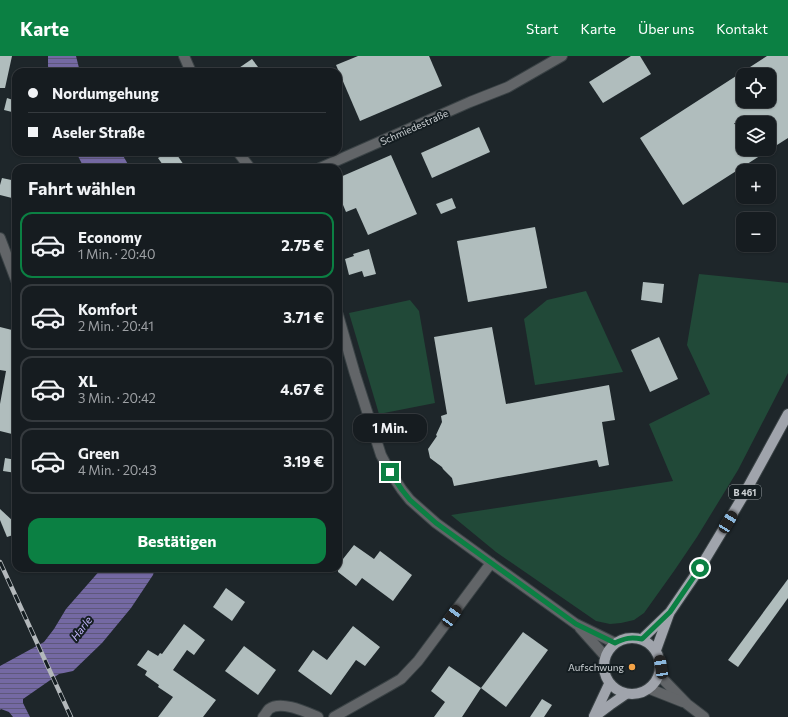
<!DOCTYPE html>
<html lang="de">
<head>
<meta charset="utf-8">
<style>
  body { margin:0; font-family:Commissioner,sans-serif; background:#23292d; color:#f1f3f6; height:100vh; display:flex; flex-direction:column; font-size:15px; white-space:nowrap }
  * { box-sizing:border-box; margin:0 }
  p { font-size:13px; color:#9ea1a5 }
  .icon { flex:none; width:22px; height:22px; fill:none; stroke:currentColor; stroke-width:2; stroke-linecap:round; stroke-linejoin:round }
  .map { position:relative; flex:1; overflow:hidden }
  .details { position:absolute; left:12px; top:108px; width:330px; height:408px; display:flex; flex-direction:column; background:#161c20; border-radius:12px; box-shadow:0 1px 3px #0004,0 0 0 1px #353a3e }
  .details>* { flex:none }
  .top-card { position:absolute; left:12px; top:12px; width:330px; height:88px; border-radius:12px; box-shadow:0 1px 3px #0004,0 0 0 1px #353a3e; display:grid; align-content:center; height:88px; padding:0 16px; background:#161c20 }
  .fabs { position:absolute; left:736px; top:12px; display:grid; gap:8px }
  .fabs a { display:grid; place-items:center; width:40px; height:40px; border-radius:8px; background:#161c20; box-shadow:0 1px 3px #0004,0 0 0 1px #353a3e; font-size:20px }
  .end { position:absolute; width:18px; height:18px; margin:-9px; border:5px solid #0b8043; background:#fff; box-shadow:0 0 0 2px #fff }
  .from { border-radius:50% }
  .bubble { position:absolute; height:28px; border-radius:12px; background:#161c20; box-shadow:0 1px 3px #0004,0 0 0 1px #353a3e; font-size:13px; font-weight:700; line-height:28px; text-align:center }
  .car { position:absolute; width:12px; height:24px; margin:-12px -6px; border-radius:5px; box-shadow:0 0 3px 1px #0007; background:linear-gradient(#222 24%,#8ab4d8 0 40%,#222 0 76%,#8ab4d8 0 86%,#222 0) }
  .top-card b { display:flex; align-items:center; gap:14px; height:38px; font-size:15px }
  .top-card b+b { border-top:1px solid #353a3e }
  .top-card i { width:10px; height:10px; background:#f1f3f6 }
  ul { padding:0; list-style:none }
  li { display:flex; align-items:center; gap:12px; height:66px; margin:0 8px 6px; padding:0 8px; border:2px solid #353a3e; border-radius:12px }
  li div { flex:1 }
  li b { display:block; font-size:15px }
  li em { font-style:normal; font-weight:700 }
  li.on { border-color:#0b8043 }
  li>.icon { width:36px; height:36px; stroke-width:1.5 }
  h2 { padding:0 16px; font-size:18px; line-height:48px }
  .action { display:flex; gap:8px; margin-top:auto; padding:8px 16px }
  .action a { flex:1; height:46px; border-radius:12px; background:#0b8043; color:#fff; font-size:16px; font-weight:700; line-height:46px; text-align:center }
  header { display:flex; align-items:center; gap:24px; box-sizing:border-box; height:56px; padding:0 20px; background:#0b8043; color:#fff }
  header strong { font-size:19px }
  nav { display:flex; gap:22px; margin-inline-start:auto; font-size:14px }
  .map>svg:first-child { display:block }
  .grass { fill:#214938 }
  .water { fill:url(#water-rules) }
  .building { fill:#b0bdbd; fill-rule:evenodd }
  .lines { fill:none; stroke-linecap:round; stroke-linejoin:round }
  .minor-casing { stroke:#3a4245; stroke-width:12 }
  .major-casing { stroke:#3a4245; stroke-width:12 }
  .minor { stroke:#626568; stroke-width:10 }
  .major { stroke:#a0a4ac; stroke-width:10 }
  .rail-casing { stroke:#b3b8bb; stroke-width:4.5 }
  .rail { stroke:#141d21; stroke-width:3; stroke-dasharray:9; stroke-linecap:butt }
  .route { stroke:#0b8043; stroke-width:5 }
  .poi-dot { fill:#f5a346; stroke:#141d21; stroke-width:1.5 }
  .labels { text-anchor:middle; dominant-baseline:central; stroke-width:4; stroke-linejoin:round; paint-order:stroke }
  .shield { fill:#141d21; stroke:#969c9f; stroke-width:1 }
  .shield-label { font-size:9px; font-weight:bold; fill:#cdd2d5 }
  .street-label { font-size:10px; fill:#cdd2d5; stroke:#141d21 }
  .poi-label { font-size:10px; fill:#cdd2d5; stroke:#141d21; text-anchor:end }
  .water-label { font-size:11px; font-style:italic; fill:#bfb3f6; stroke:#141d21 }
</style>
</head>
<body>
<header>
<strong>Karte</strong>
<nav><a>Start</a><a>Karte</a><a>Über uns</a><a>Kontakt</a></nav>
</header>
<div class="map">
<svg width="788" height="661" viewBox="0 0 788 661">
  <defs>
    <pattern id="water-rules" width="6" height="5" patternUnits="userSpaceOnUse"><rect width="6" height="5" fill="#7469a3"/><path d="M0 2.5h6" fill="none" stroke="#5e587b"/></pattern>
  </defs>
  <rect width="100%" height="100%" fill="#1e262a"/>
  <g class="grass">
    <polygon points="699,218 788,227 788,317 738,414 697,481 674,515 644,557 634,564 621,567 610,568 596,565 496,496 451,459 673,425 649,368 710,338 687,289"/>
    <polygon points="586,235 623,316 535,329 524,263 547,244"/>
    <polygon points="410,244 419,255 435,347 379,358 349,257"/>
  </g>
  <g class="water">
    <polygon points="48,0 76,0 80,16 49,16 48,10"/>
    <polygon points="76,96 121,96 130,112 84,112"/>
    <polygon points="102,512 155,512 153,519 131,552 102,587 73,615 59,618 23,643 23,647 30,661 13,661 9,656 1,653 0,654 0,610 44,586 54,573 66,553"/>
  </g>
  <g class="building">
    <polygon points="0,0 12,0 5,32 0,32"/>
    <polygon points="358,0 429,0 442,30 360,65 336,9"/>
    <polygon points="631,0 640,0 651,18 603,47 589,26"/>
    <path d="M767 0H788V82L683 149 640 82ZM743 19H769V45H743ZM734 67H769V93H743V81Z"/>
    <polygon points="252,3 258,11 251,16 233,16"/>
    <polygon points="7,42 16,45 16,57 4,54"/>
    <polygon points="479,71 490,96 432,122 421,97"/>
    <polygon points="168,96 175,96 186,112 165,112 158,102"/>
    <polygon points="391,99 417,158 368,179 356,152 346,156 338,137 338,122"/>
    <polygon points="2,122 16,125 16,143 0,139 0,129"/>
    <polygon points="452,142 456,152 441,158 436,148"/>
    <polygon points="535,171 547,232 468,246 457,185"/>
    <polygon points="369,193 376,218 364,221 362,215 349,219 345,203 354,200 353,198"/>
    <polygon points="643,226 664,228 662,247 641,244"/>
    <polygon points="0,271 16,275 16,379 0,375 0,348 6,315 0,314"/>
    <polygon points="492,271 506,348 609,329 615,364 602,366 609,409 599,411 597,404 454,430 452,422 443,413 442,411 430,402 428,393 437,380 436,379 442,366 441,360 447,358 434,281"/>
    <polygon points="659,281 678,323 650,336 631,294"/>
    <polygon points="5,402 16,404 16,417 3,415"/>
    <polygon points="0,453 14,466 16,471 16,478 7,481 0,464"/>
    <polygon points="354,489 374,503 380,495 412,519 393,545 362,522 356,530 338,516 338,503 343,503"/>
    <polygon points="788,523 788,542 738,611 728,604"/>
    <polygon points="226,532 245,546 232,565 213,551"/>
    <polygon points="184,568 205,584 194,599 187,594 173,614 216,644 203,661 158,661 173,641 158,631 159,629 145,619 147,615 137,609 148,594 158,600 160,597 162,598"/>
    <polygon points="353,570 380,591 365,610 356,604 331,639 298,615 313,594 327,604"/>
    <polygon points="523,576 548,594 506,651 481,632"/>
    <polygon points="244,590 276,614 258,639 225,615"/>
    <polygon points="449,610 481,632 462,661 434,661 445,646 431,635"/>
    <polygon points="542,643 552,649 544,661 530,661"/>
  </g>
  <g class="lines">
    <g class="minor-casing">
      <g id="minor">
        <polyline points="184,0 191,16"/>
        <polyline points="238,96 250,112"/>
        <polyline points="320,112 470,46 508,31 562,0"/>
        <polyline points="0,182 16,224"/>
        <polyline points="338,259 355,318 381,399 390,416 402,434 410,444 436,467 491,507 576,568 615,587"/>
        <polyline points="580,572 605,600"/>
        <polyline points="659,619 687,648 704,661"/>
        <polyline points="650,633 683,646"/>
        <path d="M263 661C265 659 267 655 269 653 281 644 306 656 318 661"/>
        <polyline points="334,661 389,630 401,623 418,605 491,507"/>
      </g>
    </g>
    <g class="major-casing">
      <g id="major">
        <circle cx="632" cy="610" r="28"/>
        <polyline points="642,583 670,556 700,512 742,442 788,358"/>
        <polyline points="656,594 669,558"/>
        <polyline points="594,660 609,628"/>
        <polyline points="594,661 610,649 626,638"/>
      </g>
    </g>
    <use href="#minor" class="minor"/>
    <use href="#major" class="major"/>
    <g class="rail-casing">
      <polyline id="rail" points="0,506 71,661"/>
    </g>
    <use href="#rail" class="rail"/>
  </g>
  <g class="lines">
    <path class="route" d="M390 416 402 434 410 444 436 467 576 568 615 587C625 582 631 581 642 583L670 556 700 512"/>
  </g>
  <circle class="poi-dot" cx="632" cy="611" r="4"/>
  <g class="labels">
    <rect class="shield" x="729" y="429" width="32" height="14" rx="3"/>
    <g class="shield-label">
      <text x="745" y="436">B 461</text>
    </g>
    <g class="street-label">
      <text transform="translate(414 71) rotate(-24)">Schmiedestraße</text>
    </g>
    <g class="poi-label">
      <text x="624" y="611">Aufschwung</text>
    </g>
    <g class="water-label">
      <text transform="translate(81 572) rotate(-52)">Harle</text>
    </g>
  </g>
</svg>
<div class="fabs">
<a><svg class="icon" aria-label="locate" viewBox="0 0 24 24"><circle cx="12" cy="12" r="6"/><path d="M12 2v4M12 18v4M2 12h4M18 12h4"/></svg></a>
<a><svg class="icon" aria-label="layers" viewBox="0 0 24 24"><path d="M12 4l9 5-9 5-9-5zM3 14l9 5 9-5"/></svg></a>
<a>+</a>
<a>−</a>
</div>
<i class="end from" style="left:700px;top:512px"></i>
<i class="end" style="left:390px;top:416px"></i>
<div class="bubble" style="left:353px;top:358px;width:74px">1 Min.</div>
<i class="car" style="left:728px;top:466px;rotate:31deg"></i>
<i class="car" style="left:452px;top:560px;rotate:36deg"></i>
<i class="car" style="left:661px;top:611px;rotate:351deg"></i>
<div class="top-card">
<b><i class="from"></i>Nordumgehung</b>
<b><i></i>Aseler Straße</b>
</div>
<section class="details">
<h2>Fahrt wählen</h2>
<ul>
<li class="on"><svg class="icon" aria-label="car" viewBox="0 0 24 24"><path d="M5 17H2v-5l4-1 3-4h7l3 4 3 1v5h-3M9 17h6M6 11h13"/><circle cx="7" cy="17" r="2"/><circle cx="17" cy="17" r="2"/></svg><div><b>Economy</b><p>1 Min. · 20:40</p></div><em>2.75 €</em></li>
<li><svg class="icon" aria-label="car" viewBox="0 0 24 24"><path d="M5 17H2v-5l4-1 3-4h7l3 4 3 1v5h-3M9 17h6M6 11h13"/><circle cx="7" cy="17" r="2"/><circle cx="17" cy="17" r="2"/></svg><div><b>Komfort</b><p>2 Min. · 20:41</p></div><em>3.71 €</em></li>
<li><svg class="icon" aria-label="car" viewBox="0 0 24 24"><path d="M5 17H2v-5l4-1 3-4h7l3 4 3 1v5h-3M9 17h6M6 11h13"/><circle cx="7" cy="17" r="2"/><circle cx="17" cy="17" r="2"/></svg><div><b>XL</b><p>3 Min. · 20:42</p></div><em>4.67 €</em></li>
<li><svg class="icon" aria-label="car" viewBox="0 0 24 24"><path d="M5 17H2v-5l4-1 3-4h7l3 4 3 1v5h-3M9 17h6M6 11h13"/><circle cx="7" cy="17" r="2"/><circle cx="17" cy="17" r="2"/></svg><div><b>Green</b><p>4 Min. · 20:43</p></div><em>3.19 €</em></li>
</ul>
<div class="action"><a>Bestätigen</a></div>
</section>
</div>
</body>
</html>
